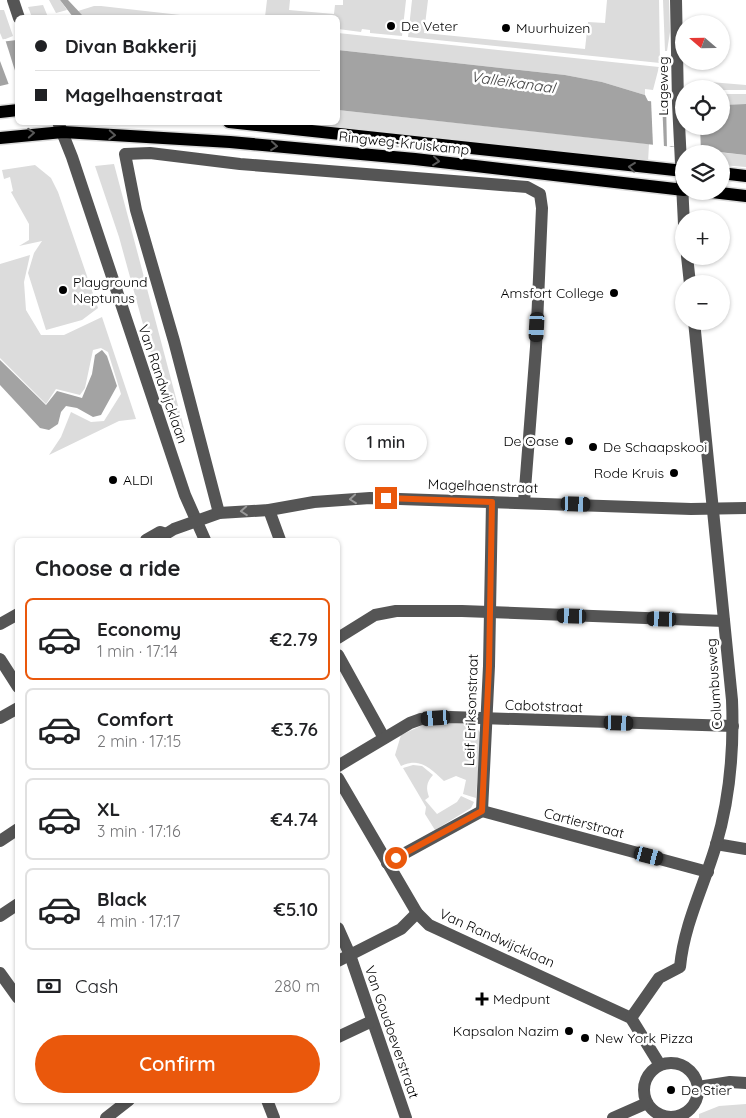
<!DOCTYPE html>
<html lang="en">
<head>
<meta charset="utf-8">
<style>
  body { margin:0; font-family:Quicksand,sans-serif; background:#f2f2f2; color:#202124; height:100vh; display:flex; flex-direction:column; font-size:19px; white-space:nowrap }
  * { box-sizing:border-box; margin:0 }
  p { font-size:16px; color:#757577 }
  .icon { flex:none; width:28px; height:28px; fill:none; stroke:currentColor; stroke-width:2; stroke-linecap:round; stroke-linejoin:round }
  .map { position:relative; flex:1; overflow:hidden }
  .drawer { position:absolute; left:15px; top:538px; width:325px; height:565px; display:flex; flex-direction:column; background:#fff; border-radius:8px; box-shadow:0 1px 4px #0004 }
  .drawer>* { flex:none }
  .guide { position:absolute; left:15px; top:15px; width:325px; height:110px; border-radius:8px; box-shadow:0 1px 4px #0004; display:grid; align-content:center; height:110px; padding:0 20px; background:#fff }
  .needle { width:32px; rotate:290deg }
  .fabs { position:absolute; left:675px; top:15px; display:grid; gap:10px }
  .fabs a { display:grid; place-items:center; width:55px; height:55px; border-radius:50%; background:#fff; box-shadow:0 1px 4px #0004; font-size:25px }
  .end { position:absolute; width:22px; height:22px; margin:-11px; border:6px solid #ea580c; background:#fff; box-shadow:0 0 0 2px #fff }
  .from { border-radius:50% }
  .bubble { position:absolute; height:35px; border-radius:18px; background:#fff; box-shadow:0 1px 4px #0004; font-size:16px; font-weight:600; line-height:35px; text-align:center }
  .car { position:absolute; width:15px; height:30px; margin:-15px -8px; border-radius:6px; box-shadow:0 0 4px 1px #0007; background:linear-gradient(#222 24%,#8ab4d8 0 40%,#222 0 76%,#8ab4d8 0 86%,#222 0) }
  .guide b { display:flex; align-items:center; gap:18px; height:48px; font-size:19px }
  .guide b+b { border-top:1px solid #e0e0e0 }
  .guide i { width:12px; height:12px; background:#202124 }
  ul { padding:0; list-style:none }
  li { display:flex; align-items:center; gap:15px; height:82px; margin:0 10px 8px; padding:0 10px; border:2px solid #e0e0e0; border-radius:8px }
  li div { flex:1 }
  li b { display:block; font-size:19px }
  li em { font-style:normal; font-weight:600 }
  li.active { border-color:#ea580c }
  li>.icon { width:45px; height:45px; stroke-width:1.5 }
  h2 { padding:0 20px; font-size:22px; line-height:60px }
  .pay { display:flex; align-items:center; gap:12px; height:55px; padding:0 20px; font-size:19px }
  .pay p { margin-inline-start:auto }
  .primary-button { display:flex; gap:10px; margin-top:auto; padding:10px 20px }
  .primary-button a { flex:1; height:58px; border-radius:30px; background:#ea580c; color:#fff; font-size:20px; font-weight:600; line-height:58px; text-align:center }
  .map>svg:first-child { display:block }
  .green { fill:#dcdcdc }
  .water { fill:#a3a3a3 }
  .pier { fill:#fff }
  .lines { fill:none; stroke-linecap:round; stroke-linejoin:round }
  .major-casing { stroke:#dbdbdb; stroke-width:15 }
  .minor { stroke:#555; stroke-width:12 }
  .major { stroke:#000; stroke-width:12 }
  .oneway { stroke:#595959 }
  .oneway2 { stroke:#999 }
  .route { stroke:#ea580c; stroke-width:6 }
  .poi-dot { fill:#000; stroke:#fff; stroke-width:2 }
  .labels { text-anchor:middle; dominant-baseline:central; stroke-width:5; stroke-linejoin:round; paint-order:stroke }
  .poi-label { font-size:14px; fill:#000; stroke:#fff; text-anchor:start }
  .street-label { font-size:14px; fill:#000; stroke:#fff }
  .water-label { font-size:15px; font-style:italic; fill:#444; stroke:#fff }
</style>
</head>
<body>
<div class="map">
<svg width="746" height="1118" viewBox="0 0 746 1118">
  <rect width="100%" height="100%" fill="#fff"/>
  <g class="green">
    <polygon points="49,0 60,0 67,10 56,13"/>
    <polygon points="267,0 290,0 289,10 334,14 335,5 343,5 343,0 406,0 402,36 370,33 370,30 362,29 361,32 338,29 338,18 265,17"/>
    <polygon points="412,0 428,0 424,33 585,49 588,22 605,23 607,0 659,0 660,63 408,37"/>
    <polygon points="663,0 669,0 670,32 667,51 665,51"/>
    <polygon points="43,5 48,17 32,17 28,7"/>
    <polygon points="94,6 101,6 198,17 84,17 78,11"/>
    <polygon points="0,10 4,10 13,36 3,40 0,33"/>
    <polygon points="338,33 659,67 653,90 645,89 645,95 602,82 565,75 338,50"/>
    <polygon points="698,81 746,85 746,90 721,90 720,86 715,86 715,89 698,89"/>
    <polygon points="721,94 746,94 746,104 721,105"/>
    <polygon points="338,110 649,144 648,162 290,123 338,122"/>
    <polygon points="705,151 746,155 746,167 721,165 721,154 706,154"/>
    <polygon points="114,164 185,432 174,437 119,237 95,166"/>
    <polygon points="35,165 51,178 58,192 98,308 82,320 46,330 28,273 34,253 42,241 19,246 29,240 29,224 11,192 13,191 10,177 4,179 2,170"/>
    <polygon points="30,255 24,282 26,310 41,335 64,335 102,317 136,419 119,421 49,455 61,437 71,412 91,422 104,421 121,394 108,352 101,348 93,350 85,388 80,395 56,389 46,404 0,358 0,264"/>
    <path d="M427 723C442 724 474 718 481 734L476 798 463 794 466 780 456 776 444 781C430 768 420 757 401 766L395 755 401 735Z"/>
    <path d="M413 765 422 766 433 775C426 783 426 788 429 797L425 800 437 814 457 802 461 796 474 802 471 808 435 830 425 814 426 807 403 768Z"/>
    <polygon points="746,1104 746,1118 699,1118 699,1114 719,1106"/>
  </g>
  <g class="water">
    <polygon points="60,0 68,0 84,17 73,17"/>
    <polygon points="17,40 17,82 0,86 0,42"/>
    <polygon points="338,50 565,75 602,82 645,95 648,101 684,104 684,126 721,126 721,105 746,104 746,155 338,110"/>
    <polygon points="102,350 107,356 117,386 101,415 93,417 77,408 66,406 61,412 58,424 49,430 40,428 0,385 0,360 46,405 57,391 82,398 92,374 95,355"/>
  </g>
  <g class="pier">
    <polygon points="5,39 17,77 17,84 9,85 0,61 0,40"/>
    <polygon points="651,99 662,100 664,148 653,146"/>
    <polygon points="666,100 666,102 684,104 684,126 700,126 701,152 671,146 667,148"/>
  </g>
  <g class="lines">
    <g class="major-casing">
      <g id="major">
        <polyline points="0,112 18,110"/>
        <polyline points="229,122 684,171"/>
        <polyline points="0,138 63,132 230,142 415,159 684,190"/>
        <polyline points="721,173 746,176"/>
        <polyline points="703,191 746,196"/>
      </g>
    </g>
    <g class="minor">
      <polyline points="13,0 19,18"/>
      <polyline points="676,0 678,103 684,224"/>
      <polyline points="58,122 72,157 185,495 205,540"/>
      <polyline points="687,256 690,284"/>
      <polyline points="269,510 280,540"/>
      <polyline points="219,513 174,341 136,210 125,154 150,153 240,164 527,187 540,194 542,208 536,347 524,502"/>
      <polyline points="146,540 160,532 166,534"/>
      <polyline points="164,540 166,534 174,529 219,513 269,510 314,502 370,498 691,509 746,508"/>
      <polyline points="0,624 18,614"/>
      <polyline points="338,638 375,615 396,611 462,611 724,621"/>
      <polyline points="338,655 384,738"/>
      <polyline points="0,659 18,687"/>
      <polyline points="0,718 18,708"/>
      <polyline points="338,766 410,723 421,719 450,717 733,726"/>
      <polyline points="338,778 417,913 429,925 631,1018 660,1065"/>
      <polyline points="482,811 489,666 492,502"/>
      <polyline points="482,811 708,872"/>
      <polyline points="0,841 18,829"/>
      <polyline points="716,844 746,849"/>
      <polyline points="387,863 482,811"/>
      <polyline points="0,916 18,904"/>
      <polyline points="338,928 350,955 406,1118"/>
      <polyline points="338,961 401,929 417,913"/>
      <polyline points="0,973 18,998"/>
      <path d="M631 1018 659 978 680 967C684 924 704 886 716 845 730 798 734 749 732 700L694 321"/>
      <polyline points="338,1037 372,1021"/>
      <circle cx="671" cy="1090" r="27"/>
      <polyline points="698,1087 730,1082 746,1083"/>
      <polyline points="267,1100 274,1118"/>
      <polyline points="106,1118 129,1100"/>
      <polyline points="613,1118 647,1103"/>
    </g>
    <use href="#major" class="major"/>
  </g>
  <defs><path id="oneway-chevron" d="M-2-3.5L2.5 0L-2 3.5" fill="none" stroke-width="1.6" stroke-linecap="round" stroke-linejoin="round" transform="scale(1.25)"/></defs>
  <g class="oneway">
    <use href="#oneway-chevron" transform="translate(31 133) rotate(-4)"/>
    <use href="#oneway-chevron" transform="translate(112 135) rotate(3)"/>
    <use href="#oneway-chevron" transform="translate(274 146) rotate(5)"/>
    <use href="#oneway-chevron" transform="translate(436 161) rotate(6)"/>
    <use href="#oneway-chevron" transform="translate(632 167) rotate(-174)"/>
  </g>
  <g class="oneway2">
    <use href="#oneway-chevron" transform="translate(353 499) rotate(175)"/>
    <use href="#oneway-chevron" transform="translate(244 511) rotate(176)"/>
  </g>
  <g class="lines">
    <polyline class="route" points="386,498 492,502 489,666 482,811 396,858"/>
  </g>
  <g class="poi-dot">
    <circle cx="391" cy="26" r="5"/>
    <circle cx="506" cy="28" r="5"/>
    <circle cx="63" cy="290" r="5"/>
    <circle cx="614" cy="293" r="5"/>
    <circle cx="569" cy="441" r="5"/>
    <circle cx="593" cy="447" r="5"/>
    <circle cx="674" cy="473" r="5"/>
    <circle cx="113" cy="480" r="5"/>
    <path d="M479.5 991.5h5v5h5v5h-5v5h-5v-5h-5v-5h5z"/>
    <circle cx="569" cy="1031" r="5"/>
    <circle cx="585" cy="1038" r="5"/>
    <circle cx="671" cy="1090" r="5"/>
  </g>
  <g class="labels">
    <g class="poi-label">
      <text x="401" y="26">De Veter</text>
      <text x="516" y="28">Muurhuizen</text>
      <text x="73" y="282">Playground<tspan x="73" dy="16">Neptunus</tspan></text>
      <text x="604" y="293" text-anchor="end">Amsfort College</text>
      <text x="559" y="441" text-anchor="end">De Oase</text>
      <text x="603" y="447">De Schaapskooi</text>
      <text x="664" y="473" text-anchor="end">Rode Kruis</text>
      <text x="123" y="480">ALDI</text>
      <text x="493" y="999">Medpunt</text>
      <text x="559" y="1031" text-anchor="end">Kapsalon Nazim</text>
      <text x="595" y="1038">New York Pizza</text>
      <text x="681" y="1090">De Stier</text>
    </g>
    <g class="street-label">
      <text transform="translate(663 86) rotate(-90)">Lageweg</text>
      <text transform="translate(404 143) rotate(6)">Ringweg-Kruiskamp</text>
      <text transform="translate(163 384) rotate(71)">Van Randwijcklaan</text>
      <text transform="translate(483 486) rotate(2)">Magelhaenstraat</text>
      <text transform="translate(714 684) rotate(-94)">Columbusweg</text>
      <text transform="translate(544 706) rotate(2)">Cabotstraat</text>
      <text transform="translate(471 710) rotate(-88)">Leif Eriksonstraat</text>
      <text transform="translate(584 823) rotate(15)">Cartierstraat</text>
      <text transform="translate(497 938) rotate(24)">Van Randwijcklaan</text>
      <text transform="translate(392 1032) rotate(71)">Van Goudoeverstraat</text>
    </g>
    <g class="water-label">
      <text transform="translate(513 82) rotate(8)">Valleikanaal</text>
    </g>
  </g>
</svg>
<div class="fabs">
<a><svg class="needle" viewBox="-14 -14 28 28"><path d="M0-13l5 13h-10z" fill="#e53935"/><path d="M0 13l5-13h-10z" fill="#757577"/></svg></a>
<a><svg class="icon" aria-label="locate" viewBox="0 0 24 24"><circle cx="12" cy="12" r="6"/><path d="M12 2v4M12 18v4M2 12h4M18 12h4"/></svg></a>
<a><svg class="icon" aria-label="layers" viewBox="0 0 24 24"><path d="M12 4l9 5-9 5-9-5zM3 14l9 5 9-5"/></svg></a>
<a>+</a>
<a>−</a>
</div>
<i class="end from" style="left:396px;top:858px"></i>
<i class="end" style="left:386px;top:498px"></i>
<div class="bubble" style="left:345px;top:425px;width:82px">1 min</div>
<i class="car" style="left:537px;top:327px;rotate:183deg"></i>
<i class="car" style="left:576px;top:504px;rotate:92deg"></i>
<i class="car" style="left:572px;top:616px;rotate:272deg"></i>
<i class="car" style="left:662px;top:619px;rotate:272deg"></i>
<i class="car" style="left:436px;top:718px;rotate:266deg"></i>
<i class="car" style="left:619px;top:723px;rotate:92deg"></i>
<i class="car" style="left:649px;top:856px;rotate:105deg"></i>
<div class="guide">
<b><i class="from"></i>Divan Bakkerij</b>
<b><i></i>Magelhaenstraat</b>
</div>
<section class="drawer">
<h2>Choose a ride</h2>
<ul>
<li class="active"><svg class="icon" aria-label="car" viewBox="0 0 24 24"><path d="M5 17H2v-5l4-1 3-4h7l3 4 3 1v5h-3M9 17h6M6 11h13"/><circle cx="7" cy="17" r="2"/><circle cx="17" cy="17" r="2"/></svg><div><b>Economy</b><p>1 min · 17:14</p></div><em>€2.79</em></li>
<li><svg class="icon" aria-label="car" viewBox="0 0 24 24"><path d="M5 17H2v-5l4-1 3-4h7l3 4 3 1v5h-3M9 17h6M6 11h13"/><circle cx="7" cy="17" r="2"/><circle cx="17" cy="17" r="2"/></svg><div><b>Comfort</b><p>2 min · 17:15</p></div><em>€3.76</em></li>
<li><svg class="icon" aria-label="car" viewBox="0 0 24 24"><path d="M5 17H2v-5l4-1 3-4h7l3 4 3 1v5h-3M9 17h6M6 11h13"/><circle cx="7" cy="17" r="2"/><circle cx="17" cy="17" r="2"/></svg><div><b>XL</b><p>3 min · 17:16</p></div><em>€4.74</em></li>
<li><svg class="icon" aria-label="car" viewBox="0 0 24 24"><path d="M5 17H2v-5l4-1 3-4h7l3 4 3 1v5h-3M9 17h6M6 11h13"/><circle cx="7" cy="17" r="2"/><circle cx="17" cy="17" r="2"/></svg><div><b>Black</b><p>4 min · 17:17</p></div><em>€5.10</em></li>
</ul>
<div class="pay"><svg class="icon" aria-label="cash" viewBox="0 0 24 24"><path d="M3 7h18v10H3z"/><circle cx="12" cy="12" r="2"/></svg>Cash<p>280 m</p></div>
<div class="primary-button"><a>Confirm</a></div>
</section>
</div>
</body>
</html>
